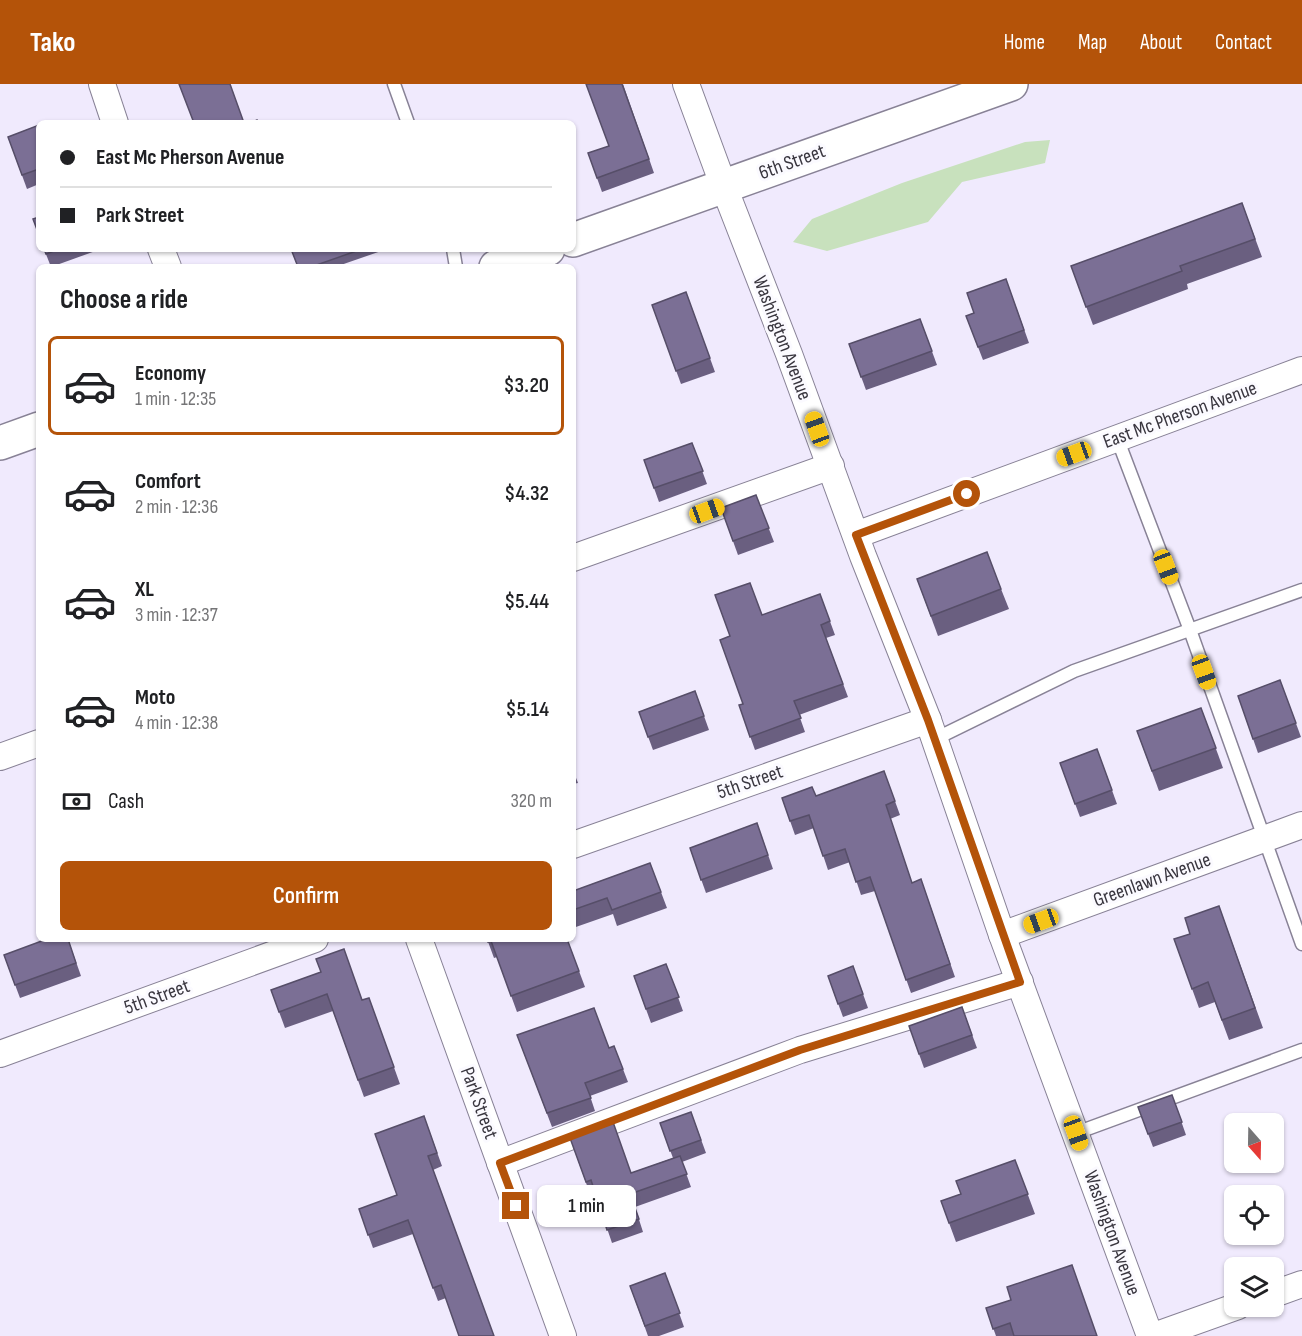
<!DOCTYPE html>
<html lang="en">
<head>
<meta charset="utf-8">
<style>
  body { margin:0; font-family:"Sofia Sans Condensed",sans-serif; background:#f2f2f2; color:#202124; height:100vh; display:flex; flex-direction:column; font-size:22px; white-space:nowrap }
  * { box-sizing:border-box; margin:0 }
  p { font-size:20px; color:#757577 }
  .icon { flex:none; width:33px; height:33px; fill:none; stroke:currentColor; stroke-width:2; stroke-linecap:round; stroke-linejoin:round }
  .map { position:relative; flex:1; overflow:hidden }
  .sheet { position:absolute; left:36px; top:180px; width:540px; height:678px; display:flex; flex-direction:column; background:#fff; border-radius:9px; box-shadow:0 2px 4px #0004 }
  .sheet>* { flex:none }
  .banner { position:absolute; left:36px; top:36px; width:540px; height:132px; border-radius:9px; box-shadow:0 2px 4px #0004; display:grid; align-content:center; height:132px; padding:0 24px; background:#fff }
  .needle { width:39px; rotate:160deg }
  .buttons { position:absolute; left:1224px; top:1029px; display:grid; gap:12px }
  .buttons a { display:grid; place-items:center; width:60px; height:60px; border-radius:9px; background:#fff; box-shadow:0 2px 4px #0004; font-size:30px }
  .end { position:absolute; width:27px; height:27px; margin:-14px; border:8px solid #b45309; background:#fff; box-shadow:0 0 0 3px #fff }
  .from { border-radius:50% }
  .bubble { position:absolute; height:42px; border-radius:9px; background:#fff; box-shadow:0 2px 4px #0004; font-size:20px; font-weight:600; line-height:42px; text-align:center }
  .car { position:absolute; width:18px; height:36px; margin:-18px -9px; border-radius:8px; box-shadow:0 0 4px 2px #0007; background:linear-gradient(#f5c518 24%,#345 0 40%,#f5c518 0 76%,#345 0 86%,#f5c518 0) }
  .banner b { display:flex; align-items:center; gap:21px; height:57px; font-size:22px }
  .banner b+b { border-top:2px solid #e0e0e0 }
  .banner i { width:15px; height:15px; background:#202124 }
  ul { padding:0; list-style:none }
  li { display:flex; align-items:center; gap:18px; height:99px; margin:0 12px 9px; padding:0 12px; border:3px solid transparent; border-radius:9px }
  li div { flex:1 }
  li b { display:block; font-size:22px }
  li em { font-style:normal; font-weight:600 }
  li.current { border-color:#b45309 }
  li>.icon { width:54px; height:54px; stroke-width:1.5 }
  h2 { padding:0 24px; font-size:27px; line-height:72px }
  .pay { display:flex; align-items:center; gap:15px; height:66px; padding:0 24px; font-size:22px }
  .pay p { margin-inline-start:auto }
  .action { display:flex; gap:12px; margin-top:auto; padding:12px 24px }
  .action a { flex:1; height:69px; border-radius:9px; background:#b45309; color:#fff; font-size:24px; font-weight:600; line-height:69px; text-align:center }
  header { display:flex; align-items:center; gap:36px; box-sizing:border-box; height:84px; padding:0 30px; background:#b45309; color:#fff }
  header strong { font-size:28px }
  nav { display:flex; gap:33px; margin-inline-start:auto; font-size:21px }
  .map>svg:first-child { display:block }
  .green { fill:#c8e1bd }
  .lines { fill:none; stroke-linecap:round; stroke-linejoin:round }
  .lane-casing { stroke:#888296; stroke-width:15 }
  .street-casing { stroke:#888296; stroke-width:28 }
  .secondary-casing { stroke:#888296; stroke-width:36 }
  .lane { stroke:#fff; stroke-width:12 }
  .street { stroke:#fff; stroke-width:26 }
  .secondary { stroke:#fff; stroke-width:33 }
  .wall { fill:#6a5f80 }
  .building { fill:#7b6f95; stroke:#564e68; stroke-width:1.5 }
  .route { stroke:#b45309; stroke-width:8 }
  .labels { text-anchor:middle; dominant-baseline:central; stroke-width:6; stroke-linejoin:round; paint-order:stroke }
  .street-label { font-size:20px; fill:#39363f; stroke:#fbfaff }
</style>
</head>
<body>
<header>
<strong>Tako</strong>
<nav><a>Home</a><a>Map</a><a>About</a><a>Contact</a></nav>
</header>
<div class="map">
<svg width="1302" height="1252" viewBox="0 0 1302 1252">
  <rect width="100%" height="100%" fill="#f0eafd"/>
  <polygon class="green" points="1050,56 1045,79 962,98 928,138 827,167 793,158 812,135 902,99 1025,58"/>
  <g class="lines">
    <g class="lane-casing">
      <g id="lane">
        <polyline points="394,0 408,39"/>
        <polyline points="453,165 456,183"/>
        <polyline points="1117,354 1190,546 1302,860"/>
        <polyline points="935,655 1074,587 1302,506"/>
        <polyline points="1076,1049 1302,966"/>
      </g>
    </g>
    <g class="street-casing">
      <g id="street">
        <polyline points="102,0 115,39"/>
        <polyline points="686,0 724,103 789,270 863,472 928,636 1002,851 1150,1252"/>
        <polyline points="161,165 168,183"/>
        <polyline points="856,451 1302,286"/>
        <polyline points="573,474 831,382"/>
        <polyline points="0,673 39,659"/>
        <polyline points="573,761 928,636"/>
        <polyline points="1002,851 1302,741"/>
        <polyline points="419,855 563,1252"/>
        <polyline points="0,970 315,855"/>
        <polyline points="500,1079 800,966 1020,898"/>
        <polyline points="1274,1210 1302,1200"/>
        <polyline points="1154,1252 1238,1222"/>
      </g>
    </g>
    <g class="secondary-casing">
      <g id="secondary">
        <polyline points="573,156 1011,0"/>
        <polyline points="496,183 548,165"/>
        <polyline points="0,359 39,345"/>
      </g>
    </g>
    <use href="#lane" class="lane"/>
    <use href="#street" class="street"/>
    <use href="#secondary" class="secondary"/>
  </g>
  <g class="wall">
    <polygon points="623,0 654,89 602,108 588,69 609,62"/>
    <polygon points="39,41 39,100 27,105 8,53"/>
    <polygon points="1242,119 1262,173 1187,200 1188,205 1093,241 1071,182"/>
    <polygon points="44,165 101,165 51,183"/>
    <polygon points="291,165 387,165 335,183 298,183"/>
    <polygon points="1006,195 1029,259 983,276 966,232 974,229"/>
    <polygon points="686,208 715,288 681,300 652,221"/>
    <polygon points="920,235 937,281 866,306 849,260"/>
    <polygon points="692,359 707,400 659,418 644,376"/>
    <polygon points="756,411 774,458 738,471 721,424"/>
    <polygon points="917,495 1001,505 1009,525 938,552"/>
    <polygon points="820,510 835,551 826,554 848,613 799,631 805,648 755,666 739,621 743,620 730,552 762,531"/>
    <polygon points="1280,596 1301,653 1258,669 1238,612"/>
    <polygon points="695,607 709,646 653,666 639,628"/>
    <polygon points="1201,624 1223,684 1159,707 1137,647"/>
    <polygon points="1097,665 1117,720 1080,733 1060,679"/>
    <polygon points="573,686 578,699 573,700"/>
    <polygon points="884,687 900,731 890,735 912,799 921,795 955,893 911,909 875,807 861,811 850,778 828,786 814,744 795,751 782,714 816,712"/>
    <polygon points="757,739 773,785 706,809 690,764"/>
    <polygon points="650,779 667,824 617,842 613,830 573,844 573,807"/>
    <polygon points="1219,822 1263,944 1229,956 1215,918 1199,924 1174,855 1190,850"/>
    <polygon points="68,855 81,892 20,914 4,871"/>
    <polygon points="487,855 567,855 585,903 517,928 497,873 494,874"/>
    <polygon points="666,880 683,927 651,939 634,892"/>
    <polygon points="853,882 868,924 843,933 828,892"/>
    <polygon points="321,888 362,916 369,914 400,1000 364,1013 333,927 285,944 271,906"/>
    <polygon points="962,923 977,964 924,984 909,942"/>
    <polygon points="517,951 609,964 614,962 628,998 590,1012 595,1027 552,1043"/>
    <polygon points="1172,1011 1186,1051 1153,1063 1138,1023"/>
    <polygon points="691,1028 706,1069 682,1078 691,1103 635,1123 643,1148 612,1159 595,1109 590,1110 570,1054 631,1089 673,1074 660,1039"/>
    <polygon points="424,1032 442,1082 433,1086 446,1214 438,1217 413,1150 373,1164 359,1125 397,1111"/>
    <polygon points="1015,1076 1035,1130 956,1158 941,1117 961,1110"/>
    <polygon points="665,1189 684,1243 659,1252 648,1252 630,1202"/>
    <polygon points="986,1224 1097,1252 996,1252"/>
  </g>
  <g class="building">
    <polygon points="179,0 230,0 244,39 194,39"/>
    <polygon points="586,0 622,0 649,75 597,94 588,69 609,62"/>
    <polygon points="257,36 258,39 250,39"/>
    <polygon points="39,41 39,85 22,91 8,53"/>
    <polygon points="1242,119 1255,155 1180,182 1182,187 1086,223 1071,182"/>
    <polygon points="39,133 39,151 33,135"/>
    <polygon points="44,165 59,165 46,170"/>
    <polygon points="291,165 362,165 311,183 298,183"/>
    <polygon points="1006,195 1024,246 978,263 966,232 974,229 967,209"/>
    <polygon points="686,208 710,274 676,287 652,221"/>
    <polygon points="920,235 932,267 861,293 849,260"/>
    <polygon points="692,359 703,387 654,404 644,376"/>
    <polygon points="756,411 769,444 733,457 721,424"/>
    <polygon points="987,468 1001,505 931,532 917,495"/>
    <polygon points="750,499 762,531 820,510 830,537 821,541 843,600 794,617 801,634 750,653 739,621 743,620 720,556 730,552 715,511"/>
    <polygon points="1280,596 1296,639 1253,655 1238,612"/>
    <polygon points="695,607 704,632 648,653 639,628"/>
    <polygon points="1201,624 1216,664 1152,687 1137,647"/>
    <polygon points="1097,665 1112,706 1075,720 1060,679"/>
    <polygon points="884,687 895,717 886,721 912,799 921,795 950,880 906,896 870,793 856,798 845,765 823,772 809,731 790,737 782,714 812,703 816,712"/>
    <polygon points="757,739 768,771 701,796 690,764"/>
    <polygon points="650,779 661,808 612,826 607,814 573,826 573,807"/>
    <polygon points="1219,822 1255,924 1222,936 1208,898 1192,905 1174,855 1190,850 1185,834"/>
    <polygon points="47,855 68,855 76,879 15,901 4,871"/>
    <polygon points="487,855 567,855 579,887 511,912 491,857 488,858"/>
    <polygon points="344,865 362,916 369,914 394,983 358,996 327,910 279,928 271,906 321,888 316,875"/>
    <polygon points="666,880 679,913 646,925 634,892"/>
    <polygon points="853,882 863,910 838,920 828,892"/>
    <polygon points="962,923 972,951 919,970 909,942"/>
    <polygon points="594,924 609,964 614,962 623,985 585,999 591,1014 547,1029 517,951"/>
    <polygon points="1172,1011 1182,1038 1148,1050 1138,1023"/>
    <polygon points="691,1028 701,1056 670,1067 660,1039"/>
    <polygon points="424,1032 437,1069 428,1072 494,1252 459,1252 441,1201 433,1204 408,1136 368,1151 359,1125 397,1111 375,1050"/>
    <polygon points="613,1038 631,1089 680,1072 687,1090 630,1110 639,1135 607,1146 591,1096 586,1098 570,1054"/>
    <polygon points="1015,1076 1028,1110 949,1139 941,1117 961,1110 956,1097"/>
    <polygon points="1072,1181 1097,1252 1014,1252 1010,1239 993,1245 986,1224 1011,1216 1007,1203"/>
    <polygon points="665,1189 680,1229 645,1242 630,1202"/>
  </g>
  <g class="lines">
    <polyline class="route" points="516,1122 500,1079 800,966 1020,898 928,636 856,451 967,410"/>
  </g>
  <g class="labels">
    <g class="street-label">
      <text transform="translate(792 78) rotate(-20)">6th Street</text>
      <text transform="translate(782 254) rotate(69)">Washington Avenue</text>
      <text transform="translate(1180 331) rotate(-20)">East Mc Pherson Avenue</text>
      <text transform="translate(750 698) rotate(-19)">5th Street</text>
      <text transform="translate(1152 796) rotate(-20)">Greenlawn Avenue</text>
      <text transform="translate(157 913) rotate(-20)">5th Street</text>
      <text transform="translate(479 1019) rotate(70)">Park Street</text>
      <text transform="translate(1112 1149) rotate(70)">Washington Avenue</text>
    </g>
  </g>
</svg>
<div class="buttons">
<a><svg class="needle" viewBox="-14 -14 28 28"><path d="M0-13l5 13h-10z" fill="#e53935"/><path d="M0 13l5-13h-10z" fill="#757577"/></svg></a>
<a><svg class="icon" aria-label="locate" viewBox="0 0 24 24"><circle cx="12" cy="12" r="6"/><path d="M12 2v4M12 18v4M2 12h4M18 12h4"/></svg></a>
<a><svg class="icon" aria-label="layers" viewBox="0 0 24 24"><path d="M12 4l9 5-9 5-9-5zM3 14l9 5 9-5"/></svg></a>
</div>
<i class="end from" style="left:967px;top:410px"></i>
<i class="end" style="left:516px;top:1122px"></i>
<div class="bubble" style="left:537px;top:1101px;width:99px">1 min</div>
<i class="car" style="left:817px;top:345px;rotate:340deg"></i>
<i class="car" style="left:1074px;top:370px;rotate:250deg"></i>
<i class="car" style="left:707px;top:427px;rotate:70deg"></i>
<i class="car" style="left:1166px;top:483px;rotate:159deg"></i>
<i class="car" style="left:1204px;top:588px;rotate:160deg"></i>
<i class="car" style="left:1041px;top:837px;rotate:250deg"></i>
<i class="car" style="left:1076px;top:1049px;rotate:160deg"></i>
<div class="banner">
<b><i class="from"></i>East Mc Pherson Avenue</b>
<b><i></i>Park Street</b>
</div>
<section class="sheet">
<h2>Choose a ride</h2>
<ul>
<li class="current"><svg class="icon" aria-label="car" viewBox="0 0 24 24"><path d="M5 17H2v-5l4-1 3-4h7l3 4 3 1v5h-3M9 17h6M6 11h13"/><circle cx="7" cy="17" r="2"/><circle cx="17" cy="17" r="2"/></svg><div><b>Economy</b><p>1 min · 12:35</p></div><em>$3.20</em></li>
<li><svg class="icon" aria-label="car" viewBox="0 0 24 24"><path d="M5 17H2v-5l4-1 3-4h7l3 4 3 1v5h-3M9 17h6M6 11h13"/><circle cx="7" cy="17" r="2"/><circle cx="17" cy="17" r="2"/></svg><div><b>Comfort</b><p>2 min · 12:36</p></div><em>$4.32</em></li>
<li><svg class="icon" aria-label="car" viewBox="0 0 24 24"><path d="M5 17H2v-5l4-1 3-4h7l3 4 3 1v5h-3M9 17h6M6 11h13"/><circle cx="7" cy="17" r="2"/><circle cx="17" cy="17" r="2"/></svg><div><b>XL</b><p>3 min · 12:37</p></div><em>$5.44</em></li>
<li><svg class="icon" aria-label="car" viewBox="0 0 24 24"><path d="M5 17H2v-5l4-1 3-4h7l3 4 3 1v5h-3M9 17h6M6 11h13"/><circle cx="7" cy="17" r="2"/><circle cx="17" cy="17" r="2"/></svg><div><b>Moto</b><p>4 min · 12:38</p></div><em>$5.14</em></li>
</ul>
<div class="pay"><svg class="icon" aria-label="cash" viewBox="0 0 24 24"><path d="M3 7h18v10H3z"/><circle cx="12" cy="12" r="2"/></svg>Cash<p>320 m</p></div>
<div class="action"><a>Confirm</a></div>
</section>
</div>
</body>
</html>
